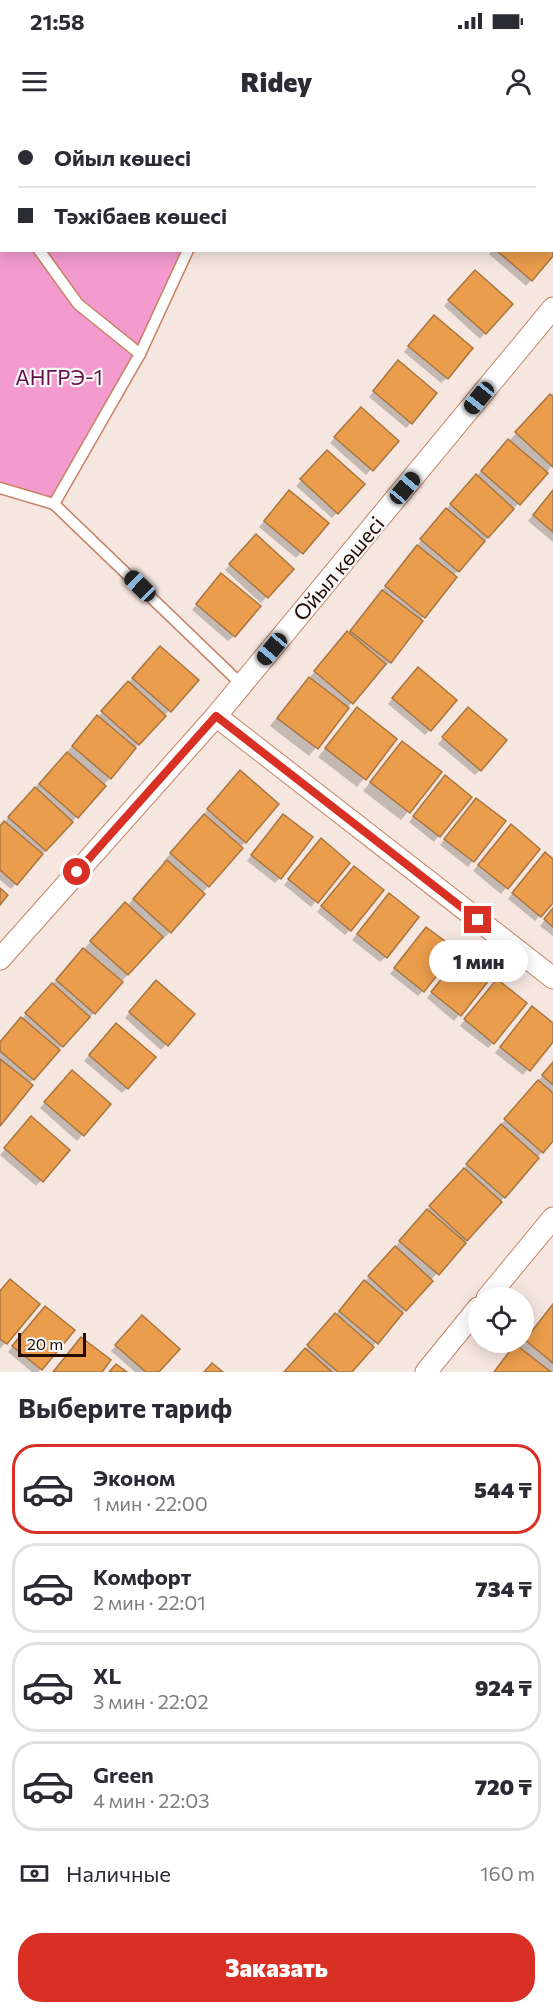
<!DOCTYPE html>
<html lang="ru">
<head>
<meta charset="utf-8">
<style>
  body { margin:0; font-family:Commissioner,sans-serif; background:#f2f2f3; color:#2b2b33; height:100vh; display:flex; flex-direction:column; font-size:22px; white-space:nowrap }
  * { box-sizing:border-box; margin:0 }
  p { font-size:20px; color:#7c7c81 }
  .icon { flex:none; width:33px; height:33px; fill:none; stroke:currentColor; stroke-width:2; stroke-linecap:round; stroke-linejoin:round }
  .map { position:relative; height:1252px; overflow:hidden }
  .details { display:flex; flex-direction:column; background:#fff; flex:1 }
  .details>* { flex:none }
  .guide { position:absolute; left:0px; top:0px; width:554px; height:132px; box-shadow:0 3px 15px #0003; display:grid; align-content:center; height:132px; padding:0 18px; background:#fff }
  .buttons { position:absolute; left:468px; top:1167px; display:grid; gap:12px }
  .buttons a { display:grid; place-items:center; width:66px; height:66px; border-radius:50%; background:#fff; box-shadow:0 3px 15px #0003; font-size:30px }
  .scale { position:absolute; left:18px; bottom:15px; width:68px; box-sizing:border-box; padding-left:6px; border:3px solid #250b02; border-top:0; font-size:16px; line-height:21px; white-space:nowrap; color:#250b02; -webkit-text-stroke:4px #f7f7f7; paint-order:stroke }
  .end { position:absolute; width:27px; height:27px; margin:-14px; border:8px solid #d93025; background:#fff; box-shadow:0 0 0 3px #fff }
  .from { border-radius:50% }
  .bubble { position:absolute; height:42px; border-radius:21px; background:#fff; box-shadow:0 3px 15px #0003; font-size:20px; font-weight:800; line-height:42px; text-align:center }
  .car { position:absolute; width:18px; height:36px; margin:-18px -9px; border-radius:8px; box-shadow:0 0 4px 2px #0007; background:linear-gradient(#222 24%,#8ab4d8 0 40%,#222 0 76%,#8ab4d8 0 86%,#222 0) }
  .guide b { display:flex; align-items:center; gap:21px; height:57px; font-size:22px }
  .guide b+b { border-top:2px solid #e1e1e2 }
  .guide i { width:15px; height:15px; background:#2b2b33 }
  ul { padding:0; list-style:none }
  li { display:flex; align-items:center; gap:18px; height:90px; margin:0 12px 9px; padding:0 6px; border:3px solid #e1e1e2; border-radius:24px }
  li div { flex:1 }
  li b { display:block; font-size:22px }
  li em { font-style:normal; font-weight:800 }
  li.selected { border-color:#d93025 }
  li>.icon { width:54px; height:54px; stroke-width:1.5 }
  h2 { padding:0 18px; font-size:27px; line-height:72px }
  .pay { display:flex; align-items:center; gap:15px; height:66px; padding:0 18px; font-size:22px }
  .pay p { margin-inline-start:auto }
  .cta { display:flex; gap:12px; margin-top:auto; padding:12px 18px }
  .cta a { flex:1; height:69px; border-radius:24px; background:#d93025; color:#fff; font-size:24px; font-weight:800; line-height:69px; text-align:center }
  .status { display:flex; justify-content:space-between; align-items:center; height:42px; padding:0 30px; background:#fff; direction:ltr }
  .status svg { height:16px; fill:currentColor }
  header { display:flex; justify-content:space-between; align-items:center; height:78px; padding:0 18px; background:#fff; font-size:27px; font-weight:800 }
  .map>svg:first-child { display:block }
  .green { fill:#f39ace }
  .shadow { fill:#0003 }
  .building { fill:#ea9d4c; stroke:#a9753f; stroke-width:1.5 }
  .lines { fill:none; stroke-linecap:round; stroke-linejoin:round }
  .lane-casing { stroke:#c78263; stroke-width:13 }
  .street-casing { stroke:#c78263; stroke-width:23 }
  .lane { stroke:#fff; stroke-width:10 }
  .street { stroke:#fff; stroke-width:21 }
  .route { stroke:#d93025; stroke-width:8 }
  .labels { text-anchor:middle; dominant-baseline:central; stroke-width:4.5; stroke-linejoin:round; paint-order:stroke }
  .park-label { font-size:21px; fill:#641049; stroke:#f7f7f7 }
  .street-label { font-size:21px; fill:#250b02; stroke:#f7f7f7 }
</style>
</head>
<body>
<div class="status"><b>21:58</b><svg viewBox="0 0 49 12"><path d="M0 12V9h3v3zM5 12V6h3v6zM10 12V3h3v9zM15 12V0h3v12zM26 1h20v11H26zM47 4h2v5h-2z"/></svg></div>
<header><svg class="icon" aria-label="menu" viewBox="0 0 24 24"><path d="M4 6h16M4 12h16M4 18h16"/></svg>Ridey<svg class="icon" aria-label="person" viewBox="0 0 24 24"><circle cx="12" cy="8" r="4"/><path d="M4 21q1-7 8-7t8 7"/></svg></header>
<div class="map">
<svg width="553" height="1252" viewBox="0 0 553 1252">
  <rect width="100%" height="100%" fill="#f6e6e0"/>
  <polygon class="green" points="0,0 248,0 2,2 2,130 188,131 140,234 54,384 0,368"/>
  <g class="shadow">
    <polygon points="553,61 553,120 552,119"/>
    <polygon points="552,128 553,134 526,166 489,134 492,130 552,130"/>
    <polygon points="469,157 511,184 480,219 444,186"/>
    <polygon points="429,202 447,258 441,263 404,232"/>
    <polygon points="393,248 411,303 406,308 369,277"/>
    <polygon points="553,273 553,345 453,456 390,542 381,549 347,588 309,636 270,606 301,567 348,514 440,396"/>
    <polygon points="356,294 397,321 366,355 330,323"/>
    <polygon points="322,337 337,393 332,398 296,366"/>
    <polygon points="553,371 553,422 528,401"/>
    <polygon points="284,378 327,404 296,438 259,407"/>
    <polygon points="251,422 292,449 261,483 225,450"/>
    <polygon points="216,461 234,516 228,521 192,490"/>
    <polygon points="155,533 197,560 134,629 77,697 71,702 11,769 0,760 0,707"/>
    <polygon points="413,554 430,610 425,615 388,584"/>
    <polygon points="357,589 395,619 357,667 318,637"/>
    <polygon points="463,594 480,650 475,655 438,624"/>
    <polygon points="402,623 440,653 401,700 363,671"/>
    <polygon points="233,660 277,684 170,812 162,820 160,818 94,893 58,930 29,964 0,1004 0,923 117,792 127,786 165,743 163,742"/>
    <polygon points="440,663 470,677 434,722 409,702"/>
    <polygon points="471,685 504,702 468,747 440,725"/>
    <polygon points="278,701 280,758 275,763 247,741"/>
    <polygon points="506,712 538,729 501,774 473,751"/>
    <polygon points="315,725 348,743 311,787 284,765"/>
    <polygon points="539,739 553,741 553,780 535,801 508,779"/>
    <polygon points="349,753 350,810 345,815 317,792"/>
    <polygon points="384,780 386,837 380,842 352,820"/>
    <polygon points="553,789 553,816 540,806"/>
    <polygon points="421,814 423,871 418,876 390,854"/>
    <polygon points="458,839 491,856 454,901 427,878"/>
    <polygon points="492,866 493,923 488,928 460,906"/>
    <polygon points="151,867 193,894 161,930 125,898"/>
    <polygon points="527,893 553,905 553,920 523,955 495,933"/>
    <polygon points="111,910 127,968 122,973 84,941"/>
    <polygon points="553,943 553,1019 500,1082 350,1252 285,1252 460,1053"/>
    <polygon points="67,958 109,984 77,1021 40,988"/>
    <polygon points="26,1003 68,1030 36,1066 0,1035"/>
    <polygon points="0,1172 37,1184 0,1229"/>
    <polygon points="553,1186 553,1252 493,1252 507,1234 518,1228 524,1222"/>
    <polygon points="40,1193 73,1210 41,1249 38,1252 32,1252 8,1232"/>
    <polygon points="137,1202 178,1229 157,1252 135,1252 111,1231"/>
  </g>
  <g class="building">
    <polygon points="552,126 553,136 532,161 496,130 552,130"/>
    <polygon points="475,150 513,184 486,214 448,180"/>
    <polygon points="434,195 473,228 448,259 408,226"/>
    <polygon points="398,240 437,273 412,304 373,271"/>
    <polygon points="550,274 553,277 553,347 515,312"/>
    <polygon points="361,287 399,321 373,351 334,317"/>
    <polygon points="508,319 548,353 520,385 481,351"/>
    <polygon points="327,330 365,364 338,394 300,359"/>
    <polygon points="476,354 514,389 488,418 450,384"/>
    <polygon points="289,370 329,403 303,434 264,401"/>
    <polygon points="553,370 553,412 533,395"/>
    <polygon points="446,388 485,421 459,452 420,419"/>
    <polygon points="256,414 294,449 268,478 229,444"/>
    <polygon points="417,425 457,457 425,498 385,466"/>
    <polygon points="221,453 261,486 235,517 196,484"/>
    <polygon points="382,470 423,501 391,543 350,511"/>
    <polygon points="347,511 386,544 353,584 314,551"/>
    <polygon points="160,526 199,560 171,592 132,558"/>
    <polygon points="418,547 457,580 431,611 392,578"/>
    <polygon points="309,557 349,588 318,629 277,598"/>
    <polygon points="128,561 166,596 139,625 101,591"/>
    <polygon points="357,587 397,619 366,660 325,628"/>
    <polygon points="468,587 507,620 481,651 442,617"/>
    <polygon points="97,595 136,628 111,659 72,626"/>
    <polygon points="402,621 442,652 410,693 370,662"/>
    <polygon points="67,632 106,666 78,698 39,664"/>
    <polygon points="240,650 279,684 246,723 207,689"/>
    <polygon points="445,655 472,677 440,717 413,696"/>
    <polygon points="35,667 73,702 46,731 8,697"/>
    <polygon points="476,678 506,701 474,742 444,719"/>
    <polygon points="204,694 243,728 209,767 170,733"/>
    <polygon points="283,694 313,717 281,759 251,735"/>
    <polygon points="4,701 43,734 17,765 0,750 0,706"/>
    <polygon points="511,704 540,729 508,769 478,745"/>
    <polygon points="321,718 350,743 318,783 288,759"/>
    <polygon points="545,732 553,739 553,783 541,797 512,773"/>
    <polygon points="167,740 205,774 171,813 133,779"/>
    <polygon points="354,746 384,770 351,811 321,786"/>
    <polygon points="0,768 8,775 0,785"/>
    <polygon points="389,773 419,797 387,838 357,814"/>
    <polygon points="125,782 163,817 128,855 90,821"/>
    <polygon points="553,788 553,807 544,799"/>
    <polygon points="426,807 457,830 424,872 394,848"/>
    <polygon points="83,828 123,862 95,894 56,860"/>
    <polygon points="464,831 493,855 461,896 431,872"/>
    <polygon points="497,859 527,883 494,924 464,899"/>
    <polygon points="156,860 195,894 168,926 129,892"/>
    <polygon points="52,863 90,897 63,927 25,893"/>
    <polygon points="532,886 553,903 553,922 530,951 500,927"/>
    <polygon points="21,897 60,930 34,960 0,931 0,922"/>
    <polygon points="116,903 156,937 128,969 89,935"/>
    <polygon points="0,939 33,965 0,1006"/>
    <polygon points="553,942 553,965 542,955"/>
    <polygon points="72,950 111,984 84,1016 44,982"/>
    <polygon points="538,960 553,973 553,1021 543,1033 504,999"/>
    <polygon points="31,996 70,1030 43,1062 4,1028"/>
    <polygon points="501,1004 539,1038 505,1078 466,1044"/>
    <polygon points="464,1048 502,1082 467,1121 429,1086"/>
    <polygon points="427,1089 466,1123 439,1155 399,1121"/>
    <polygon points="395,1126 433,1161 406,1191 368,1156"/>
    <polygon points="10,1159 40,1184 7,1224 0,1219 0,1171"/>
    <polygon points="364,1160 403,1193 378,1224 339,1191"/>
    <polygon points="553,1184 553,1243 525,1220"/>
    <polygon points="45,1186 75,1210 42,1250 12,1226"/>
    <polygon points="335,1193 374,1227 352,1252 338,1252 307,1225"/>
    <polygon points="142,1195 180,1229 159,1252 146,1252 115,1225"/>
    <polygon points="81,1217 111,1240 102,1252 53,1252"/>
    <polygon points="515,1224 551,1252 494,1252"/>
    <polygon points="305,1228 332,1252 284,1252"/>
    <polygon points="212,1243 223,1252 204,1252"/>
    <polygon points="116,1244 127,1252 109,1252"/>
  </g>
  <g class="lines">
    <g class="lane-casing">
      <g id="lane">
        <polyline points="247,2 248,0"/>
        <polyline points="0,76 2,79"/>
        <polyline points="140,234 188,130"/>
        <polyline points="0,368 54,384 140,234 78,184 39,130"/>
        <polyline points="54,384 242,565"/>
      </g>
    </g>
    <g class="street-casing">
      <g id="street">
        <polyline points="216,596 553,858"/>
        <polyline points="0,839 216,596 553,188"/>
        <polyline points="487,1178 553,1098"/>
        <polyline points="426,1252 478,1188"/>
      </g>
    </g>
    <use href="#lane" class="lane"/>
    <use href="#street" class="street"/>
  </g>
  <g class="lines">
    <polyline class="route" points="77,752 216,596 478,800"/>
  </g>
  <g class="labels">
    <g class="park-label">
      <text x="59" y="256">АНГРЭ-1</text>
    </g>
    <g class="street-label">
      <text transform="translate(338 448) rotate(-50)">Ойыл көшесі</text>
    </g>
  </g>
</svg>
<div class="buttons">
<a><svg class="icon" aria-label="locate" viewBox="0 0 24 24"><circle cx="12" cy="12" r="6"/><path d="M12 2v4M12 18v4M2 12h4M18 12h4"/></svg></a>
</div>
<div class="scale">20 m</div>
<i class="end from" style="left:77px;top:752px"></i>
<i class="end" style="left:478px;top:800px"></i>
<div class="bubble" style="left:429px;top:820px;width:99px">1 мин</div>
<i class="car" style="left:479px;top:278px;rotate:219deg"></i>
<i class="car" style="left:405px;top:368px;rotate:40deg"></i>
<i class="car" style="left:140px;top:466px;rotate:314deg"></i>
<i class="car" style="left:272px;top:529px;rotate:220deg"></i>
<div class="guide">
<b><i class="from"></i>Ойыл көшесі</b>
<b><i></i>Тәжібаев көшесі</b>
</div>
</div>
<section class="details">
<h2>Выберите тариф</h2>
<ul>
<li class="selected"><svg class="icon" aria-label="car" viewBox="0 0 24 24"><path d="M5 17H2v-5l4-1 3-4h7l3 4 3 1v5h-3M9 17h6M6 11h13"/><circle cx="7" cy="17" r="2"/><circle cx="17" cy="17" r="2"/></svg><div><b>Эконом</b><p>1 мин · 22:00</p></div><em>544 ₸</em></li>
<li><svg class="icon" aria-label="car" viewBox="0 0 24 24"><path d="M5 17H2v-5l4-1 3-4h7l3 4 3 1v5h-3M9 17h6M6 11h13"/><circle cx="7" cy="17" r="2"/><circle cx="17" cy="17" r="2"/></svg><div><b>Комфорт</b><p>2 мин · 22:01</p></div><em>734 ₸</em></li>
<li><svg class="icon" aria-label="car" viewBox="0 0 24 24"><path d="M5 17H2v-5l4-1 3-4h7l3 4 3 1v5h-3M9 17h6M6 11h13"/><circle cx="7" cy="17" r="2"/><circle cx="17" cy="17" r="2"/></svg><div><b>XL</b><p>3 мин · 22:02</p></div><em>924 ₸</em></li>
<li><svg class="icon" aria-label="car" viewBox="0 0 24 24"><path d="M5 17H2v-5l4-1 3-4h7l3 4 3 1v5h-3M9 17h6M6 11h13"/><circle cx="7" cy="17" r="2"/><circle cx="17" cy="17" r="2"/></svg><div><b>Green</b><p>4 мин · 22:03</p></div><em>720 ₸</em></li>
</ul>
<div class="pay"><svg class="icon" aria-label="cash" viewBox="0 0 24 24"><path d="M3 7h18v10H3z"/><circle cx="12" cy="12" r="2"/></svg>Наличные<p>160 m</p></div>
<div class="cta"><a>Заказать</a></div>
</section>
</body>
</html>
